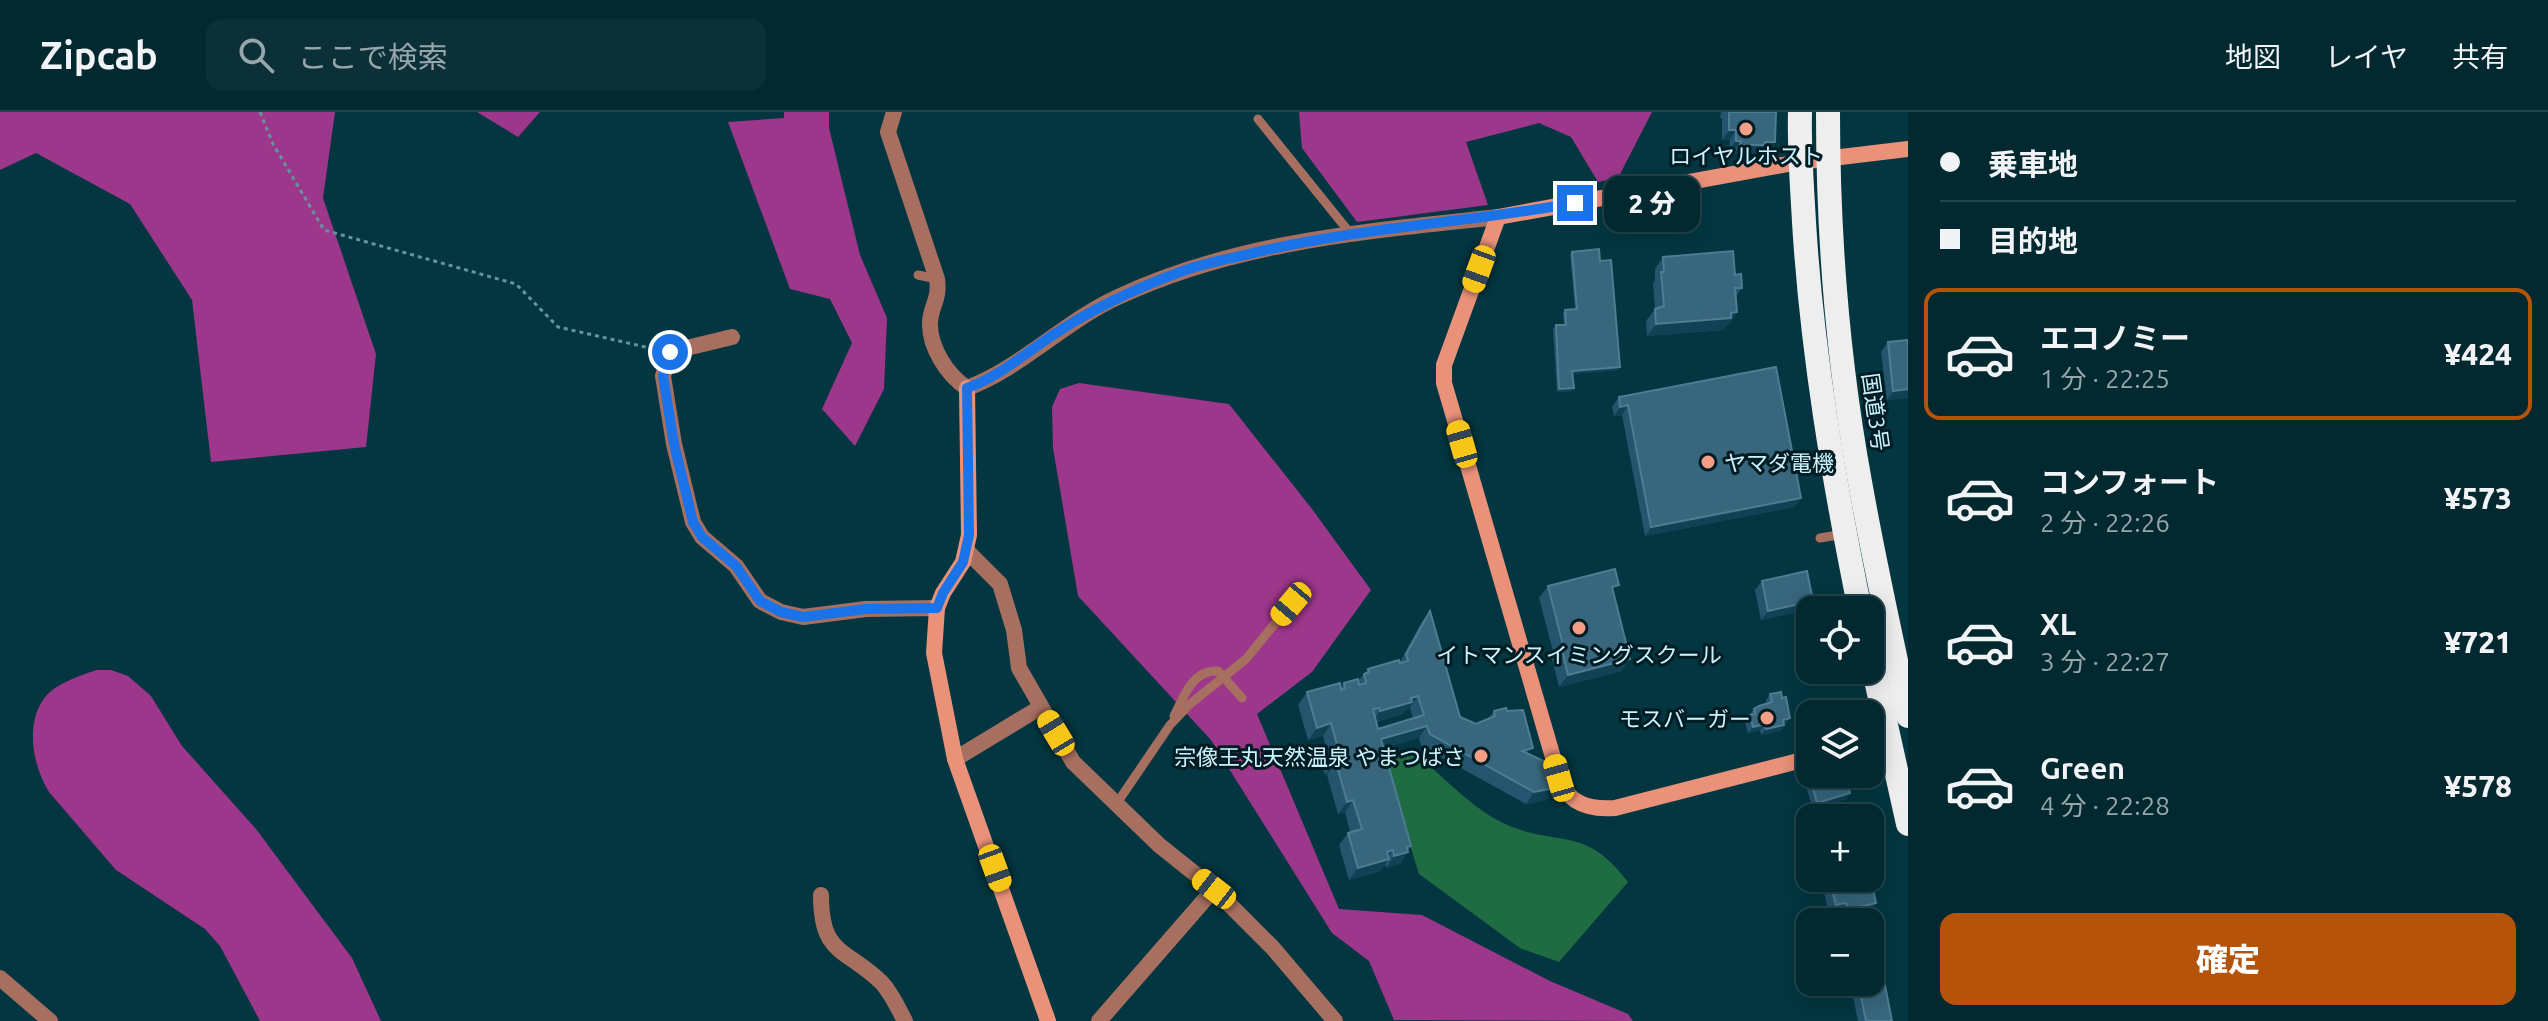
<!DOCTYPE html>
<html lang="ja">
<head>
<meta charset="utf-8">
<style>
  body { margin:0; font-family:Ubuntu,"Noto Sans JP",sans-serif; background:#0c3038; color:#f1f3f6; height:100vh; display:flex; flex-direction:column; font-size:30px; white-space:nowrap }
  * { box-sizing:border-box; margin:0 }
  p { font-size:26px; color:#96a6ab }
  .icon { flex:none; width:44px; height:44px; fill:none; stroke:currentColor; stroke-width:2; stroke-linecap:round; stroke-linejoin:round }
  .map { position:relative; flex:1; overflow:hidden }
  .side { display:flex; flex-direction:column; background:#022830; width:640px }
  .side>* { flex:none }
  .banner { display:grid; align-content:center; height:176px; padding:0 32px; background:#022830 }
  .fabs { position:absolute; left:1796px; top:484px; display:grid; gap:16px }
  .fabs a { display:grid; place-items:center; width:88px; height:88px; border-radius:16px; background:#022830; box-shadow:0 4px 20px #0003,0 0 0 2px #23444c; font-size:40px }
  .end { position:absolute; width:36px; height:36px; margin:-18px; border:10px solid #1a73e8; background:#fff; box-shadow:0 0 0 4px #fff }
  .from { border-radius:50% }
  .bubble { position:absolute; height:56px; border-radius:16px; background:#022830; box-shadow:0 4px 20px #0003,0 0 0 2px #23444c; font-size:26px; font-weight:800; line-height:56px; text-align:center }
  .car { position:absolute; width:24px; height:48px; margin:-24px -12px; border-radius:10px; box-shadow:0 0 6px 2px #0007; background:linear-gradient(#f5c518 24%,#345 0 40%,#f5c518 0 76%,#345 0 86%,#f5c518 0) }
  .banner b { display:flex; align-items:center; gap:28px; height:76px; font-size:30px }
  .banner b+b { border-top:2px solid #23444c }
  .banner i { width:20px; height:20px; background:#f1f3f6 }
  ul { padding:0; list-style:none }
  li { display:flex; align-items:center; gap:24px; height:132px; margin:0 16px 12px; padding:0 16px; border:4px solid transparent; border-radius:16px }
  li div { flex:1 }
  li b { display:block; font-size:30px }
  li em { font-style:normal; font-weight:800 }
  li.current { border-color:#b45309 }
  li>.icon { width:72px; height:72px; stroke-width:1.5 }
  .button { display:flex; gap:16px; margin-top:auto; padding:16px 32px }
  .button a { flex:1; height:92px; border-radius:16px; background:#b45309; color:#fff; font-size:32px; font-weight:800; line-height:92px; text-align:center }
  header { display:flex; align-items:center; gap:48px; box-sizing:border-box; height:112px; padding:0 40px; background:#022830; border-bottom:2px solid #23444c }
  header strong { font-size:38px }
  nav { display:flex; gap:44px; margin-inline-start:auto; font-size:28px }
  .search { width:560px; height:72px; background:#0c3038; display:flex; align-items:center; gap:20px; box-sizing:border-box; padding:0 28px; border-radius:16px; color:#96a6ab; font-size:30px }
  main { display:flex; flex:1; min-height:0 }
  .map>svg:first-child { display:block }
  .forest { fill:#9d378c }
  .water { fill:#1f6c42 }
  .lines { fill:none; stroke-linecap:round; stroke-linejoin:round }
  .path { stroke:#66949e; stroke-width:3; stroke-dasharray:4 4; stroke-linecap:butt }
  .lane { stroke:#a76f60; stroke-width:9 }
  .street { stroke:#a76f60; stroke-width:16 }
  .secondary { stroke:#ea917a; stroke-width:16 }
  .highway { stroke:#eee; stroke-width:24 }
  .wall { fill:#25556e; fill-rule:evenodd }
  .shaded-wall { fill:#104155 }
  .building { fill:#37667d; stroke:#4e7c92; stroke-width:2; fill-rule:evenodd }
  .route { stroke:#1a73e8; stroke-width:10 }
  .poi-dot { fill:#f49e88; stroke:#011c22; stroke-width:3 }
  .labels { text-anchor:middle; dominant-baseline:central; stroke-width:6; stroke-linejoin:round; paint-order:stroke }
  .poi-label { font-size:22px; fill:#cbf3fe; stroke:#011c22 }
  .street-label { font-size:22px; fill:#cbf3fe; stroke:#011c22 }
</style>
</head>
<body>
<header>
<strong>Zipcab</strong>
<div class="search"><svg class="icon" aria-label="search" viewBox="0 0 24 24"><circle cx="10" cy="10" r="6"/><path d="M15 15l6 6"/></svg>ここで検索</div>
<nav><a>地図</a><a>レイヤ</a><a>共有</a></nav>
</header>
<main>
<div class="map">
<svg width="1908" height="909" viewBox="0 0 1908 909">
  <rect width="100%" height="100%" fill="#033640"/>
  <g class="forest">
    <polygon points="0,0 335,0 323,86 376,242 366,335 211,350 192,188 130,92 36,41 0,58"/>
    <polygon points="477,0 540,0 518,25"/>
    <polygon points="784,0 829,0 829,16 860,143 887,206 884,277 855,334 822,297 852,231 830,187 790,177 728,10 784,6"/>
    <polygon points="1299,0 1652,0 1618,66 1598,70 1571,25 1539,11 1466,30 1488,93 1357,110 1302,36"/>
    <polygon points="1079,271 1229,292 1312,397 1371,478 1312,560 1257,602 1339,797 1422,803 1550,869 1628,902 1633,909 1394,908 1369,849 1332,821 1211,628 1078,484 1053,336 1052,295 1060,277"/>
    <path d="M96 558H111L128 564 151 584 182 634 256 717 352 846 381 909H260L220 834 205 817 116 758 49 680C33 655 24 610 46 584 57 571 80 564 96 558Z"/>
  </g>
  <path class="water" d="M1413 639C1439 661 1474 698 1505 712 1559 736 1584 712 1628 770L1559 850 1520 836 1419 762 1384 648Z"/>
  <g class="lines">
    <polyline class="path" points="260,0 273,32 324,118 516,172 558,215 654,237"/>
    <g class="lane">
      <polyline points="1258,7 1350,121"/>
      <polyline points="918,163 937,167"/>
      <polyline points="1820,426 1844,422"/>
      <path d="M1174 604C1184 584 1193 557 1218 559L1242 586"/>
      <polyline points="1117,691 1170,613 1190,592 1246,547 1291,492"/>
    </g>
    <g class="street">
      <path d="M894 0 888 20 937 167C940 188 931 193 930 210 929 235 947 263 967 276 1020 257 1065 209 1118 185 1237 129 1370 119 1498 105"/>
      <polyline points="732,225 670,240 663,264 674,332 693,410 702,425 736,454 760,489 781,500 803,505 866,497 937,496"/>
      <polyline points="967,439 1000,472 1014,518 1019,556 1073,650 1159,733 1214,777 1272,835 1335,909"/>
      <polyline points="955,647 1041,595"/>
      <path d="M821 783C821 844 845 835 882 871 892 882 898 896 905 909"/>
      <polyline points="0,866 50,909"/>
      <polyline points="1099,909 1214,777"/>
    </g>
    <g class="secondary">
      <polyline points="967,276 969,423 963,450 943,481 937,496 934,541 955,647 1048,909"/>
      <path d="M1810 646 1615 696C1589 698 1568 692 1559 666L1444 271V253L1498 105 1799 50 1908 37"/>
    </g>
    <g class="highway">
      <path d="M1800 0C1799 37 1802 73 1804 110 1812 241 1834 370 1860 498"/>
      <path d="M1828 0C1828 122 1838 250 1860 370 1874 449 1891 526 1908 604"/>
      <polyline points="1870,541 1908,712"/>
    </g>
  </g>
  <g class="wall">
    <polygon points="1721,0 1776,0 1769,39 1761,39 1758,42 1734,42 1734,38 1729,38 1730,28 1722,28 1722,6 1720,6"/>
    <polygon points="1572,140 1600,149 1618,258 1572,262 1574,276 1571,279 1557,280 1553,217 1556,213 1564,213 1563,201 1565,198 1575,197 1570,143"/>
    <polygon points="1663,145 1735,163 1742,176 1736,184 1729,213 1727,213 1723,218 1647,224 1646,209 1655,197 1653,172 1655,168 1655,157"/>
    <polygon points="1908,228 1908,286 1887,288 1881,240 1888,230"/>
    <polygon points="1619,285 1801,386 1794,395 1645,424 1622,303 1614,304 1612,295"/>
    <polygon points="1762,469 1807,498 1761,508 1755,478"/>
    <polygon points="1548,474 1614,480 1622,559 1559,575 1552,546 1554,543 1539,486"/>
    <path d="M1430 499 1460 605 1476 612 1488 607 1494 599H1507L1529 642 1547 688 1526 692 1421 634 1419 626 1384 636 1411 734 1400 752 1386 756 1385 753 1380 759 1349 768 1339 733 1348 721 1350 720 1345 700 1338 702 1327 663H1325L1323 657 1330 648 1323 624 1308 628 1298 593 1307 580 1341 576 1344 571 1358 569 1368 557 1400 550 1421 511ZM1410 596 1413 607 1378 617 1376 610 1403 602 1407 597Z"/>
    <polygon points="1770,582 1782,586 1790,606 1780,619 1761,623 1760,618 1748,621 1745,609 1754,597 1767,592 1766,588"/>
    <polygon points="1808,658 1843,674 1850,681 1846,687 1813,697 1803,665"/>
    <polygon points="1821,766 1870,766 1876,791 1870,800 1841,807 1840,800 1829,803"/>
    <polygon points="1850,870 1870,870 1892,909 1858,909"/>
  </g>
  <g class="shaded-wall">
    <polygon points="1729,18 1736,18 1730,28 1722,28"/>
    <polygon points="1736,29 1741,29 1734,38 1729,38"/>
    <polygon points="1765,30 1775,30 1769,39 1761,39 1758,42 1734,42 1740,33"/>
    <polygon points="1737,200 1729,213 1727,213 1723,218 1647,224 1656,212"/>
    <polygon points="1620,255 1618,258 1570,262 1572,259"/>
    <polygon points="1574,276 1571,279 1557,280 1559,277"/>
    <polygon points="1908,277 1908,286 1887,288 1893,279"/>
    <polygon points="1628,293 1622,303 1614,304 1620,295"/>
    <polygon points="1801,386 1794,395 1645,424 1651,415"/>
    <polygon points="1813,489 1807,498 1761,508 1768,499"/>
    <polygon points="1630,547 1622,559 1559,575 1568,563"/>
    <polygon points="1418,584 1410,596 1407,597 1403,602 1371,611 1380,599"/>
    <polygon points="1790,606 1780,619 1761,623 1766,617 1783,608"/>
    <polygon points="1331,611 1323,624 1308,628 1317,616"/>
    <polygon points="1765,612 1760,618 1748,621 1753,615"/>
    <polygon points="1427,614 1419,626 1373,640 1381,627"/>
    <polygon points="1336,650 1327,663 1325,663 1333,651"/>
    <polygon points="1555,676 1547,688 1526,692 1534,680"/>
    <polygon points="1850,681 1846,687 1813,697 1817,691"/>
    <polygon points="1353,688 1345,700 1338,702 1347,690"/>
    <polygon points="1411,734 1400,752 1386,756 1394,744 1407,735"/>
    <polygon points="1393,738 1386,748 1389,747 1380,759 1349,768 1358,756 1387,740"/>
    <polygon points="1846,791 1840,800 1829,803 1836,793"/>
    <polygon points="1876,791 1870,800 1841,807 1848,798"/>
  </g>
  <g class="building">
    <polygon points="1729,0 1776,0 1775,30 1765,30 1765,33 1740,33 1741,29 1736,29 1736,18 1729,18"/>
    <polygon points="1599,137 1600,149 1611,148 1620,255 1572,259 1574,276 1559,277 1556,213 1566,213 1565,198 1577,197 1572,140"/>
    <polygon points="1733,139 1735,163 1741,162 1742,176 1735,176 1737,200 1731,201 1731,206 1656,212 1655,197 1664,194 1661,160 1664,160 1663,145"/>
    <polygon points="1908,228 1908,277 1893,279 1888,230"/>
    <polygon points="1776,255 1801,386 1651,415 1628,293 1620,295 1619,285"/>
    <polygon points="1615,457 1619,473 1612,475 1630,547 1568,563 1561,534 1563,533 1548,474"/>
    <polygon points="1807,459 1813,489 1768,499 1762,469"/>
    <path d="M1430 499 1460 605 1476 612 1495 604 1494 599 1506 596 1507 599 1523 598 1533 636 1522 639 1548 651 1555 676 1534 680 1430 622 1427 614 1381 627 1411 734 1407 735 1408 740 1394 744 1393 738 1387 740 1389 747 1358 756 1348 721 1362 717 1353 688 1347 690 1336 650 1333 651 1332 645 1339 640 1331 611 1317 616 1307 580 1340 571 1341 578 1345 576 1344 571 1358 567 1359 573 1366 571 1364 562 1369 560 1368 557 1399 548 1400 551 1408 549 1406 542ZM1418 584 1424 603 1378 617 1373 597 1379 596 1380 599 1412 590 1411 586Z"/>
    <polygon points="1781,580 1782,586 1786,585 1790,606 1783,608 1784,613 1766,617 1765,612 1753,615 1750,603 1755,602 1754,597 1759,594 1772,590 1770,582"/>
    <polygon points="1808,658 1810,658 1810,662 1839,662 1843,674 1848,673 1850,681 1817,691"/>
    <polygon points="1870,763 1876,791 1848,798 1846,791 1836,793 1829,766 1870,766"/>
    <polygon points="1873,812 1892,909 1866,909 1858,870 1870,870 1870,813"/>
  </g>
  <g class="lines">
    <path class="route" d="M670 240 663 264 674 332 693 410 702 425 736 454 760 489 781 500 803 505 866 497 937 496 943 481 963 450 969 423 967 276C998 265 1022 244 1050 225 1090 198 1134 177 1180 160 1200 152 1223 148 1245 143 1353 116 1465 111 1575 91"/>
  </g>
  <g class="poi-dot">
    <circle cx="1746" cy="17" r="8"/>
    <circle cx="1708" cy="350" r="8"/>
    <circle cx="1579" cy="516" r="8"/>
    <circle cx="1767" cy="606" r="8"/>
    <circle cx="1481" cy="644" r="8"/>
  </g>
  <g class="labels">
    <g class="poi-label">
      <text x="1746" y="43">ロイヤルホスト</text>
      <text x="1724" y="350" text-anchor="start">ヤマダ電機</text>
      <text x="1579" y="542">イトマンスイミングスクール</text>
      <text x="1751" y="606" text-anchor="end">モスバーガー</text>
      <text x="1465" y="644" text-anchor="end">宗像王丸天然温泉 やまつばさ</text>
    </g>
    <g class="street-label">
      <text transform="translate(1876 300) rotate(82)">国道3号</text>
    </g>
  </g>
</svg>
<div class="fabs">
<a><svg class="icon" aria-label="locate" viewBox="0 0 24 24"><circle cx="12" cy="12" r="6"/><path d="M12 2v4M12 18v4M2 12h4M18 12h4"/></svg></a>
<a><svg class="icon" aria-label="layers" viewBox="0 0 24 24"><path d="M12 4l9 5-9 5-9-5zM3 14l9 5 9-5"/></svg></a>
<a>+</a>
<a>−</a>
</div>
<i class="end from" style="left:670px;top:240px"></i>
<i class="end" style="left:1575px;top:91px"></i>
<div class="bubble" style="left:1604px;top:64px;width:96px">2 分</div>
<i class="car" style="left:1479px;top:157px;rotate:200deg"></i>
<i class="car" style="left:1462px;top:332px;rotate:344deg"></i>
<i class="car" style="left:1291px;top:492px;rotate:220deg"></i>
<i class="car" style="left:1056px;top:621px;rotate:329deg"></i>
<i class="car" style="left:1559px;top:666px;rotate:344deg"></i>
<i class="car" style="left:995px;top:756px;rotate:160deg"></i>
<i class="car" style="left:1214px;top:777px;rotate:308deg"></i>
</div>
<section class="side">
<div class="banner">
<b><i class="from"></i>乗車地</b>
<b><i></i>目的地</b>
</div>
<ul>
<li class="current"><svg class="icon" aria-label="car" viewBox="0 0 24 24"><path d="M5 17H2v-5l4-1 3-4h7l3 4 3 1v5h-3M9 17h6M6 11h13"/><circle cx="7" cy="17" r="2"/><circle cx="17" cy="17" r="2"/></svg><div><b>エコノミー</b><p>1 分 · 22:25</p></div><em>¥424</em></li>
<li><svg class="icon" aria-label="car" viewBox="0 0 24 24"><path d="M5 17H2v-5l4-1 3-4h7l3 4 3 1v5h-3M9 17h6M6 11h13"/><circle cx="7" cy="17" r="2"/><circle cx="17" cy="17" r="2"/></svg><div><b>コンフォート</b><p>2 分 · 22:26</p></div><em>¥573</em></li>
<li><svg class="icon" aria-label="car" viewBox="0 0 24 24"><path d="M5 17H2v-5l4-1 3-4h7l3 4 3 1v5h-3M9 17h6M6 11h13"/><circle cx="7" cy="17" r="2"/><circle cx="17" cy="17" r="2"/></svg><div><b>XL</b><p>3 分 · 22:27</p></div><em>¥721</em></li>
<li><svg class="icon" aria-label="car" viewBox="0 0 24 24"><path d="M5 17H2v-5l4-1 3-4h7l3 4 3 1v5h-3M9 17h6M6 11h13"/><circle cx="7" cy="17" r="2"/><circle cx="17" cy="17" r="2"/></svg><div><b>Green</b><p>4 分 · 22:28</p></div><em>¥578</em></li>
</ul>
<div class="button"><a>確定</a></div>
</section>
</main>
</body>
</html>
